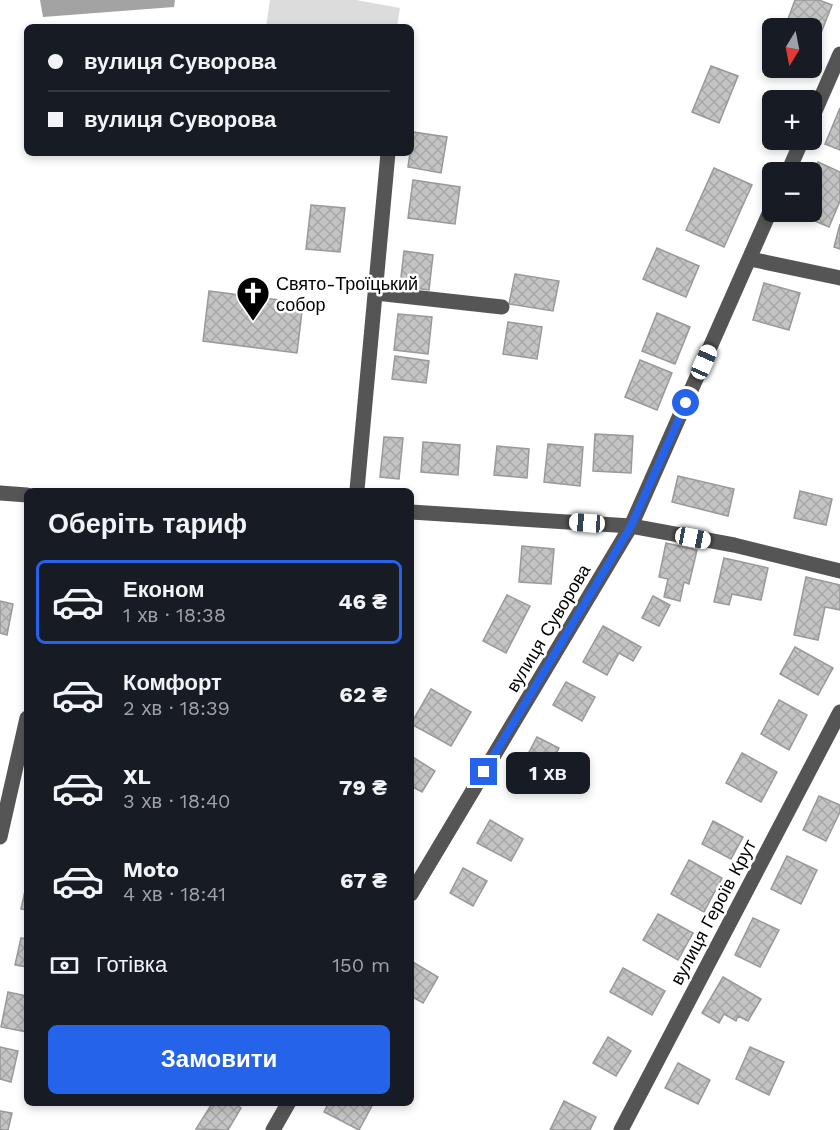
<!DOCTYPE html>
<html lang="uk">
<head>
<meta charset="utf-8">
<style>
  body { margin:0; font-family:"Work Sans",sans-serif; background:#242831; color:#f1f3f6; height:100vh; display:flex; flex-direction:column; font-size:22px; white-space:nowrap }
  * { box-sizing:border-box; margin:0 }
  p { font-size:20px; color:#9ea1a6 }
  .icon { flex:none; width:33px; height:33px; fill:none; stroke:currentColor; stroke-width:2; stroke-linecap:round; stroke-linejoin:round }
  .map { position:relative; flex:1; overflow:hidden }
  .drawer { position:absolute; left:24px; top:488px; width:390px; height:618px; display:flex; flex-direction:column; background:#171b24; border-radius:9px; box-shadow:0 3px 9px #0003 }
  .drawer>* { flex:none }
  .guide { position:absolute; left:24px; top:24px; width:390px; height:132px; border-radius:9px; box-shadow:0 3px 9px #0003; display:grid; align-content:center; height:132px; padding:0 24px; background:#171b24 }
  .needle { width:39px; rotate:190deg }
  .fabs { position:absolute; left:762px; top:18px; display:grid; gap:12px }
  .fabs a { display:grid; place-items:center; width:60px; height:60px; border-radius:9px; background:#171b24; box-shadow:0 3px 9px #0003; font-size:30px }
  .end { position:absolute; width:27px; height:27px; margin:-14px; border:8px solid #2563eb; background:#fff; box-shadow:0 0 0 3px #fff }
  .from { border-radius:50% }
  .bubble { position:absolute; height:42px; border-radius:9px; background:#171b24; box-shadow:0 3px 9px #0003; font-size:20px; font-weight:700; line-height:42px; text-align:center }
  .car { position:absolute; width:18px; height:36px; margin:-18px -9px; border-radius:8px; box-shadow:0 0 4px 2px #0007; background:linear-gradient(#fff 24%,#345 0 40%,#fff 0 76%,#345 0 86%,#fff 0) }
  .guide b { display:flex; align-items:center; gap:21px; height:57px; font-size:22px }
  .guide b+b { border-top:2px solid #363941 }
  .guide i { width:15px; height:15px; background:#f1f3f6 }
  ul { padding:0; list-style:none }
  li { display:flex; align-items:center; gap:18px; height:84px; margin:0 12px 9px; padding:0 12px; border:3px solid transparent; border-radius:9px }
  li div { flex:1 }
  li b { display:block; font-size:22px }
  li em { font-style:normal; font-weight:700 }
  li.active { border-color:#2563eb }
  li>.icon { width:54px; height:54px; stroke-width:1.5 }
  h2 { padding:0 24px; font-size:27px; line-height:72px }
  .pay { display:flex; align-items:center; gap:15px; height:66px; padding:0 24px; font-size:22px }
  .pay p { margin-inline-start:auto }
  .primary-button { display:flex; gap:12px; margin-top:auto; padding:12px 24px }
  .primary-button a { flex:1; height:69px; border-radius:9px; background:#2563eb; color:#fff; font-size:24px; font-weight:700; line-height:69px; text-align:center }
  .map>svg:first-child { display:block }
  .pitch { fill:#dcdcdc }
  .water { fill:#a3a3a3 }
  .building { fill:url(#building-cross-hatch); stroke:#999; stroke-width:1.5 }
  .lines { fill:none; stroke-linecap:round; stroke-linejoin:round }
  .minor { stroke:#555; stroke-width:15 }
  .route { stroke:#2563eb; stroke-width:8 }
  .labels { text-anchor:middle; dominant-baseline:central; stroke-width:5; stroke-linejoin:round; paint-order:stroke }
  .poi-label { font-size:18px; fill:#000; stroke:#fff; text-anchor:start }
  .street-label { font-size:18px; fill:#000; stroke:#fff }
</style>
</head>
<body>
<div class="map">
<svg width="840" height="1130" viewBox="0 0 840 1130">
  <defs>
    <pattern id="building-cross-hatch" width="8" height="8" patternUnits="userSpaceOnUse" patternTransform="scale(1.5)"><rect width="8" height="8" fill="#c4c4c4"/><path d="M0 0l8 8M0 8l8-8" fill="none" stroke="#a7a7a7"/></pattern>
  </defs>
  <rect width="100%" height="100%" fill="#fff"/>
  <polygon class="pitch" points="270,0 356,0 400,8 397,27 266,27"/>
  <polygon class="water" points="40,0 175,0 174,7 43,17"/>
  <g class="building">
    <polygon points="795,0 819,0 832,5 812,56 812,28 793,28 795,22 788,19"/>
    <polygon points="711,66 738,76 719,123 692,112"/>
    <polygon points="840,108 840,150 825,144"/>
    <polygon points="413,132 447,137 441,173 408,167"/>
    <polygon points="818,162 840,172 840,201 829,227 796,213 796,212 812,212 812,176"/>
    <polygon points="714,168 752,185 724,247 686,230"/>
    <polygon points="413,180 460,187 455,224 408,218"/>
    <polygon points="311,205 345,208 340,252 306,249"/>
    <polygon points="840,224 840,249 834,247"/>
    <polygon points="657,248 699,266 686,297 643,279"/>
    <polygon points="404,251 433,255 429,290 400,286"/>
    <polygon points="515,274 559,281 553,311 509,304"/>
    <polygon points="764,283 800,293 789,330 753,320"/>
    <polygon points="209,291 303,303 297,353 203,341"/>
    <polygon points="657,313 690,327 675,364 642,351"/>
    <polygon points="398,314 432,317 428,354 394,350"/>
    <polygon points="508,322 542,327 537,359 503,354"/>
    <polygon points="395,356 429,361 426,383 392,379"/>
    <polygon points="640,360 672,373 657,410 625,397"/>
    <polygon points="595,434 633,436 631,473 593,471"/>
    <polygon points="384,437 403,438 399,479 380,477"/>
    <polygon points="423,442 460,445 458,475 421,472"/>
    <polygon points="548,444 583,447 580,486 544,482"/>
    <polygon points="497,446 529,449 527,478 494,475"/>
    <polygon points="678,476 734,489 728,516 672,502"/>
    <polygon points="800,491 832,499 826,525 794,518"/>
    <polygon points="666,543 697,550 689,584 684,582 680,601 664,597 668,579 659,577"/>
    <polygon points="522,546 554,549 551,584 519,582"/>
    <polygon points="724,558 768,568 761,600 732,594 729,605 714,602"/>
    <polygon points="806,577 840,585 840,610 825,607 818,640 794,635"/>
    <polygon points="507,595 530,606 506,653 483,641"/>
    <polygon points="653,596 670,605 659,626 642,618"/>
    <polygon points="0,601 13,604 7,635 0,633"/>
    <polygon points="603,626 641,647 633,661 619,653 607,675 583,662"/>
    <polygon points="795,647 833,668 818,695 780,674"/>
    <polygon points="566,682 595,697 582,721 553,705"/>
    <polygon points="431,689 471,712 451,746 411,724"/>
    <polygon points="779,700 807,715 789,750 761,734"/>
    <polygon points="537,737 559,748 542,781 520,769"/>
    <polygon points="742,753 777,772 761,802 726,783"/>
    <polygon points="411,756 435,771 422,792 411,786"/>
    <polygon points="819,796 840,805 840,812 826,841 803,830"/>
    <polygon points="490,820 523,839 511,861 477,843"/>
    <polygon points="713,821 743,837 731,859 702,844"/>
    <polygon points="787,856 817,870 801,904 771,889"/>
    <polygon points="689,860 722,878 704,912 671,894"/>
    <polygon points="463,868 487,881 473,906 450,893"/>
    <polygon points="27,882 27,910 21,909"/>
    <polygon points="658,914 693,933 678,960 643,940"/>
    <polygon points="753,918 779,930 760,967 735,955"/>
    <polygon points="21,938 27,939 27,967 15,965"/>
    <polygon points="411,961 438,977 423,1003 411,996"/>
    <polygon points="623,968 665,991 652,1015 610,992"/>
    <polygon points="723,977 761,999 748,1021 738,1016 736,1021 724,1014 719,1023 702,1013"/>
    <polygon points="8,992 27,996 27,1032 1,1027"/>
    <polygon points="608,1037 631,1051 616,1076 593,1063"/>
    <polygon points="0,1047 18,1051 11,1082 0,1079"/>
    <polygon points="750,1047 784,1062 769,1095 736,1079"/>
    <polygon points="678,1063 710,1080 698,1104 665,1088"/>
    <polygon points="564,1101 596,1117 590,1130 550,1130"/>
    <polygon points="213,1102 232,1102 241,1108 228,1130 196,1129"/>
    <polygon points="329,1102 374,1102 359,1130 324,1112"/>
    <polygon points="0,1111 12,1113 8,1130 0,1130"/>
  </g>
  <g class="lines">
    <g class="minor">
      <polyline points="812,118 840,54"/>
      <polyline points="788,172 802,140"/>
      <polyline points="750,259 840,278"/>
      <polyline points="376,293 502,307"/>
      <polyline points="357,490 388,153"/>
      <polyline points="0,493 27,495"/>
      <polyline points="411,512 631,526 734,545 840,571"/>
      <polyline points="0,837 27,718"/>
      <polyline points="411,894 631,526 772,207"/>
      <polyline points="273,1130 289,1102"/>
      <polyline points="621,1130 840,712"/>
    </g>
  </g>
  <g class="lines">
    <polyline class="route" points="484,772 631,526 686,403"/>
  </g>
  <defs>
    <g id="church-pin" transform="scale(1.725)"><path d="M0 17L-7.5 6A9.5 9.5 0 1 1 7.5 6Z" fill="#000" stroke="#fff"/><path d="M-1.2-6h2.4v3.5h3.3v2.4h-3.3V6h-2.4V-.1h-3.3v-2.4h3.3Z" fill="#fff"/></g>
  </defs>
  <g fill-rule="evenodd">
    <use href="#church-pin" x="253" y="293"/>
  </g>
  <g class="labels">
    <g class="poi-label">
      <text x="276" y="283">Свято-Троїцький<tspan x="276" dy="21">собор</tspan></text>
    </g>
    <g class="street-label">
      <text transform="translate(548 628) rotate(-59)">вулиця Суворова</text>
      <text transform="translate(713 912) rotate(-62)">вулиця Героїв Крут</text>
    </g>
  </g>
</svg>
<div class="fabs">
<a><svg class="needle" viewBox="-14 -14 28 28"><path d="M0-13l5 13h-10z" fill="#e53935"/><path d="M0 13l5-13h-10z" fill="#9ea1a6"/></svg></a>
<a>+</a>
<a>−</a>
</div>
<i class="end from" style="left:686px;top:403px"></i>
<i class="end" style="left:484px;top:772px"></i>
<div class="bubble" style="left:506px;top:752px;width:84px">1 хв</div>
<i class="car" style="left:704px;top:362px;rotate:24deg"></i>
<i class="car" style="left:587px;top:523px;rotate:274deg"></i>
<i class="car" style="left:693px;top:538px;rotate:101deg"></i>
<div class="guide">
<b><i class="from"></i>вулиця Суворова</b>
<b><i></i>вулиця Суворова</b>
</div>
<section class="drawer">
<h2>Оберіть тариф</h2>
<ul>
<li class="active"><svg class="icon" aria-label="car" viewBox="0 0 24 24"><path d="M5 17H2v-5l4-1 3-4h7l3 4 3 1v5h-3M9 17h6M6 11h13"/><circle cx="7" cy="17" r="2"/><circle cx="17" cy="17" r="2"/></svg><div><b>Економ</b><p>1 хв · 18:38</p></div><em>46 ₴</em></li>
<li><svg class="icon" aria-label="car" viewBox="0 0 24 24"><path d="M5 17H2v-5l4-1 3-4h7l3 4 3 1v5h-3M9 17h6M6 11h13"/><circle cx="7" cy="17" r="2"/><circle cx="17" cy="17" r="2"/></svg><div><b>Комфорт</b><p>2 хв · 18:39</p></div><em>62 ₴</em></li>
<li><svg class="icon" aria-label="car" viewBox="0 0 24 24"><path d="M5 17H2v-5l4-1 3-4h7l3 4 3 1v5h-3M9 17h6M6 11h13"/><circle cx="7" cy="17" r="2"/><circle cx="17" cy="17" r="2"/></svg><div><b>XL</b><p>3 хв · 18:40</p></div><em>79 ₴</em></li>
<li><svg class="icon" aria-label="car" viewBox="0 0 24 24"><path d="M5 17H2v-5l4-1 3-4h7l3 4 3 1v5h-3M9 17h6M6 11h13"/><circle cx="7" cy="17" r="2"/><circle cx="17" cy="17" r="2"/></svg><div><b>Moto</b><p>4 хв · 18:41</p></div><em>67 ₴</em></li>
</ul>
<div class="pay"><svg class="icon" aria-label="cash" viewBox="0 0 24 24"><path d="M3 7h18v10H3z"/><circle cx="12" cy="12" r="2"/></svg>Готівка<p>150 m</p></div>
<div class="primary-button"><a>Замовити</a></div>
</section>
</div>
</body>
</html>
